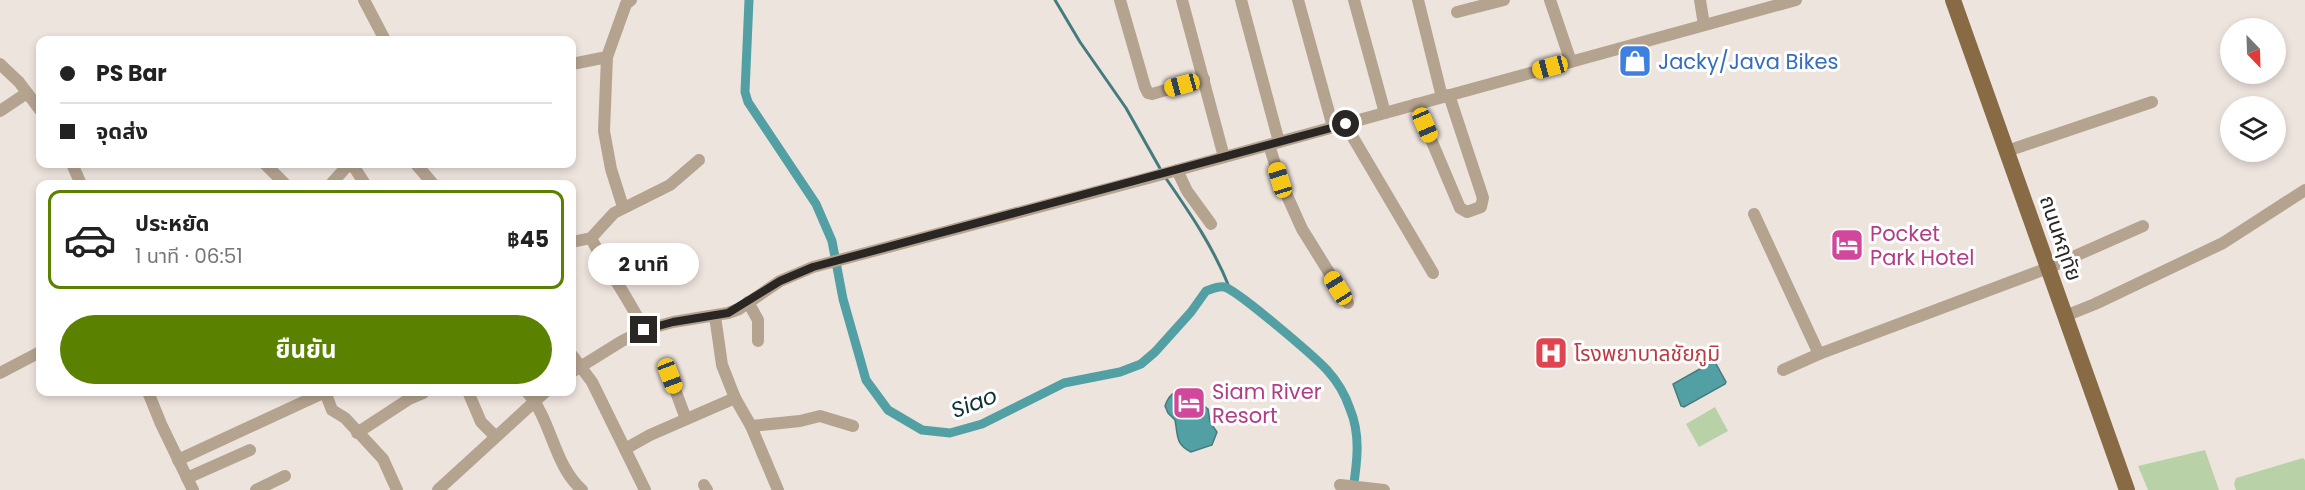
<!DOCTYPE html>
<html lang="th">
<head>
<meta charset="utf-8">
<style>
  body { margin:0; font-family:Poppins,"Noto Sans Thai",sans-serif; background:#f2f2f2; color:#222; height:100vh; display:flex; flex-direction:column; font-size:22px; white-space:nowrap }
  * { box-sizing:border-box; margin:0 }
  p { font-size:20px; color:#767676 }
  .icon { flex:none; width:33px; height:33px; fill:none; stroke:currentColor; stroke-width:2; stroke-linecap:round; stroke-linejoin:round }
  .map { position:relative; flex:1; overflow:hidden }
  .panel { position:absolute; left:36px; top:180px; width:540px; height:216px; display:flex; flex-direction:column; background:#fff; border-radius:12px; box-shadow:0 3px 9px #0003 }
  .panel>* { flex:none }
  .guide { position:absolute; left:36px; top:36px; width:540px; height:132px; border-radius:12px; box-shadow:0 3px 9px #0003; display:grid; align-content:center; height:132px; padding:0 24px; background:#fff }
  .needle { width:39px; rotate:157deg }
  .tools { position:absolute; left:2220px; top:18px; display:grid; gap:12px }
  .tools a { display:grid; place-items:center; width:66px; height:66px; border-radius:50%; background:#fff; box-shadow:0 3px 9px #0003; font-size:30px }
  .end { position:absolute; width:27px; height:27px; margin:-14px; border:8px solid #292623; background:#fff; box-shadow:0 0 0 3px #fff }
  .from { border-radius:50% }
  .bubble { position:absolute; height:42px; border-radius:21px; background:#fff; box-shadow:0 3px 9px #0003; font-size:20px; font-weight:700; line-height:42px; text-align:center }
  .car { position:absolute; width:18px; height:36px; margin:-18px -9px; border-radius:8px; box-shadow:0 0 4px 2px #0007; background:linear-gradient(#f5c518 24%,#345 0 40%,#f5c518 0 76%,#345 0 86%,#f5c518 0) }
  .guide b { display:flex; align-items:center; gap:21px; height:57px; font-size:22px }
  .guide b+b { border-top:2px solid #e0e0e0 }
  .guide i { width:15px; height:15px; background:#222 }
  ul { padding:10px 0 0; list-style:none }
  li { display:flex; align-items:center; gap:18px; height:99px; margin:0 12px 9px; padding:0 12px; border:3px solid transparent; border-radius:12px }
  li div { flex:1 }
  li b { display:block; font-size:22px }
  li em { font-style:normal; font-weight:700 }
  li.selected { border-color:#5b8100 }
  li>.icon { width:54px; height:54px; stroke-width:1.5 }
  .primary-button { display:flex; gap:12px; margin-top:auto; padding:12px 24px }
  .primary-button a { flex:1; height:69px; border-radius:36px; background:#5b8100; color:#fff; font-size:24px; font-weight:700; line-height:69px; text-align:center }
  .map>svg:first-child { display:block }
  .green { fill:#b9d1a7 }
  .water { fill:#53a0a4; stroke:#467b7d; stroke-width:1.5 }
  .lines { fill:none; stroke-linecap:round; stroke-linejoin:round }
  .stream { stroke:#467b7d; stroke-width:3 }
  .canal { stroke:#53a0a4; stroke-width:9 }
  .minor { stroke:#b4a38f; stroke-width:12 }
  .major { stroke:#886b45; stroke-width:16 }
  .route { stroke:#292623; stroke-width:8 }
  .labels { text-anchor:middle; dominant-baseline:central; stroke-width:6; stroke-linejoin:round; paint-order:stroke }
  .shop-label { font-size:21px; fill:#366cbe; stroke:#fff; text-anchor:start }
  .hotel-label { font-size:21px; fill:#b23c85; stroke:#fff; text-anchor:start }
  .street-label { font-size:21px; fill:#292623; stroke:#fff }
  .health-label { font-size:21px; fill:#be3a42; stroke:#fff; text-anchor:start }
  .water-label { font-size:22px; font-style:italic; fill:#0b3234; stroke:#fff }
</style>
</head>
<body>
<div class="map">
<svg width="2305" height="490" viewBox="0 0 2305 490">
  <rect width="100%" height="100%" fill="#eee4de"/>
  <g class="green">
    <polygon points="1715,407 1728,431 1699,447 1686,424"/>
    <polygon points="2205,450 2219,490 2148,490 2138,466"/>
    <polygon points="2303,458 2305,460 2305,490 2236,490 2234,484 2236,478"/>
  </g>
  <g class="water">
    <polygon points="1712,362 1715,362 1726,382 1725,384 1684,407 1681,406 1673,384"/>
    <path d="M1192 389 1198 393 1201 404 1208 409 1210 422 1217 432 1212 445 1191 452C1175 444 1178 435 1175 420L1168 413 1165 406C1170 391 1178 390 1192 389Z"/>
  </g>
  <g class="lines">
    <g class="stream">
      <polyline points="1055,0 1080,42 1126,108 1162,172"/>
      <path d="M1165 177C1190 213 1214 248 1230 289"/>
    </g>
    <path class="canal" d="M749 0 745 92 748 102 816 204 832 241 843 299 866 380 888 410 922 430 950 433 982 424 1064 383 1120 372 1141 364 1155 352 1191 312 1206 291C1212 289 1218 286 1224 287 1236 289 1315 357 1327 370 1337 381 1345 394 1350 409 1361 435 1357 463 1353 490"/>
    <g class="minor">
      <polyline points="364,0 385,40"/>
      <polyline points="1120,0 1145,87 1148,93 1152,94 1204,79"/>
      <polyline points="1182,0 1224,157"/>
      <polyline points="1241,0 1279,142"/>
      <polyline points="1298,0 1333,127"/>
      <polyline points="1354,0 1385,113"/>
      <polyline points="1418,0 1442,97"/>
      <polyline points="1550,0 1571,62"/>
      <polyline points="1700,0 1704,25"/>
      <polyline points="1457,12 1504,0"/>
      <polyline points="607,57 604,131 611,169 623,207"/>
      <polyline points="0,64 19,82 40,110"/>
      <polyline points="572,64 607,57 626,4 631,0"/>
      <polyline points="1416,104 1460,208 1467,212 1481,207 1483,198 1449,95"/>
      <polyline points="0,111 27,93"/>
      <polyline points="1345,124 1433,273"/>
      <polyline points="1269,145 1280,180 1302,229 1348,303"/>
      <polyline points="2007,151 2152,102"/>
      <polyline points="72,164 81,184"/>
      <polyline points="265,164 285,184"/>
      <polyline points="352,164 365,184"/>
      <polyline points="416,164 433,184"/>
      <polyline points="1177,170 1187,191 1211,224"/>
      <polyline points="331,184 349,164"/>
      <polyline points="1754,214 1819,354"/>
      <path d="M591 238C607 270 629 298 644 330"/>
      <polyline points="572,242 591,238 614,213 670,185 699,160"/>
      <polyline points="748,302 758,320 758,341"/>
      <polyline points="715,316 722,365 735,398 751,426 778,490"/>
      <polyline points="2065,316 2095,304 2223,243 2305,190"/>
      <polyline points="572,355 592,382 645,490"/>
      <polyline points="1783,370 1819,354 2048,268 2143,226"/>
      <polyline points="572,372 622,341 644,330 673,322 728,313 739,309 780,281 813,267 1152,177 1796,0"/>
      <polyline points="0,373 40,352"/>
      <polyline points="670,376 686,419"/>
      <polyline points="148,392 161,424 193,490"/>
      <polyline points="325,392 332,410 345,418 383,459 397,490"/>
      <path d="M527 392C552 420 553 464 582 490"/>
      <polyline points="469,394 481,422 495,436"/>
      <polyline points="751,426 800,421 820,416 853,426"/>
      <polyline points="357,433 409,399 423,393"/>
      <polyline points="625,449 650,435 735,398"/>
      <polyline points="178,460 325,392"/>
      <polyline points="187,478 250,450"/>
      <polyline points="704,485 707,490"/>
      <polyline points="1340,485 1384,490"/>
      <polyline points="256,490 285,476"/>
      <polyline points="438,490 545,392"/>
    </g>
    <polyline class="major" points="1953,0 2127,490"/>
  </g>
  <g class="lines">
    <polyline class="route" points="644,330 673,322 728,313 780,281 813,267 1346,124"/>
  </g>
  <defs>
    <g id="shop-square" transform="scale(1.725)"><rect x="-9" y="-9" width="18" height="18" rx="4" fill="#3f7fe0" stroke="#fff"/><path d="M-5-2.5h2.3a2.7 3.5 0 0 1 5.4 0H5L5.5 6h-11ZM-1.5-2.5h3a1.5 2.3 0 0 0-3 0Z" fill="#fff"/></g>
    <g id="hotel-square" transform="scale(1.725)"><rect x="-9" y="-9" width="18" height="18" rx="4" fill="#d1479c" stroke="#fff"/><path d="M-6-4.5h1.5V1H6V5H4.5V3h-9V5H-6ZM-4 0a1.8 1.8 0 1 1 3.6 0ZM.5 0V-2.5h3Q6-2.5 6 0Z" fill="#fff"/></g>
    <g id="hospital-square" transform="scale(1.725)"><rect x="-9" y="-9" width="18" height="18" rx="4" fill="#e0444e" stroke="#fff"/><path d="M-5-5h3v3.5h4V-5h3V5h-3V1.5h-4V5h-3Z" fill="#fff"/></g>
  </defs>
  <g fill-rule="evenodd">
    <use href="#shop-square" x="1635" y="61"/>
    <use href="#hotel-square" x="1847" y="245"/>
    <use href="#hospital-square" x="1551" y="353"/>
    <use href="#hotel-square" x="1189" y="403"/>
  </g>
  <g class="labels">
    <g class="shop-label">
      <text x="1658" y="61">Jacky/Java Bikes</text>
    </g>
    <g class="hotel-label">
      <text x="1870" y="233">Pocket<tspan x="1870" dy="24">Park Hotel</tspan></text>
      <text x="1212" y="391">Siam River<tspan x="1212" dy="24">Resort</tspan></text>
    </g>
    <g class="street-label">
      <text transform="translate(2061 238) rotate(71)">ถนนหฤทัย</text>
    </g>
    <g class="health-label">
      <text x="1574" y="353">โรงพยาบาลชัยภูมิ</text>
    </g>
    <g class="water-label">
      <text transform="translate(974 403) rotate(-21)">Siao</text>
    </g>
  </g>
</svg>
<div class="tools">
<a><svg class="needle" viewBox="-14 -14 28 28"><path d="M0-13l5 13h-10z" fill="#e53935"/><path d="M0 13l5-13h-10z" fill="#767676"/></svg></a>
<a><svg class="icon" aria-label="layers" viewBox="0 0 24 24"><path d="M12 4l9 5-9 5-9-5zM3 14l9 5 9-5"/></svg></a>
</div>
<i class="end from" style="left:1346px;top:124px"></i>
<i class="end" style="left:644px;top:330px"></i>
<div class="bubble" style="left:588px;top:243px;width:111px">2 นาที</div>
<i class="car" style="left:1550px;top:67px;rotate:255deg"></i>
<i class="car" style="left:1182px;top:85px;rotate:255deg"></i>
<i class="car" style="left:1425px;top:125px;rotate:157deg"></i>
<i class="car" style="left:1280px;top:180px;rotate:343deg"></i>
<i class="car" style="left:1338px;top:288px;rotate:328deg"></i>
<i class="car" style="left:670px;top:376px;rotate:159deg"></i>
<div class="guide">
<b><i class="from"></i>PS Bar</b>
<b><i></i>จุดส่ง</b>
</div>
<section class="panel">
<ul>
<li class="selected"><svg class="icon" aria-label="car" viewBox="0 0 24 24"><path d="M5 17H2v-5l4-1 3-4h7l3 4 3 1v5h-3M9 17h6M6 11h13"/><circle cx="7" cy="17" r="2"/><circle cx="17" cy="17" r="2"/></svg><div><b>ประหยัด</b><p>1 นาที · 06:51</p></div><em>฿45</em></li>
</ul>
<div class="primary-button"><a>ยืนยัน</a></div>
</section>
</div>
</body>
</html>
